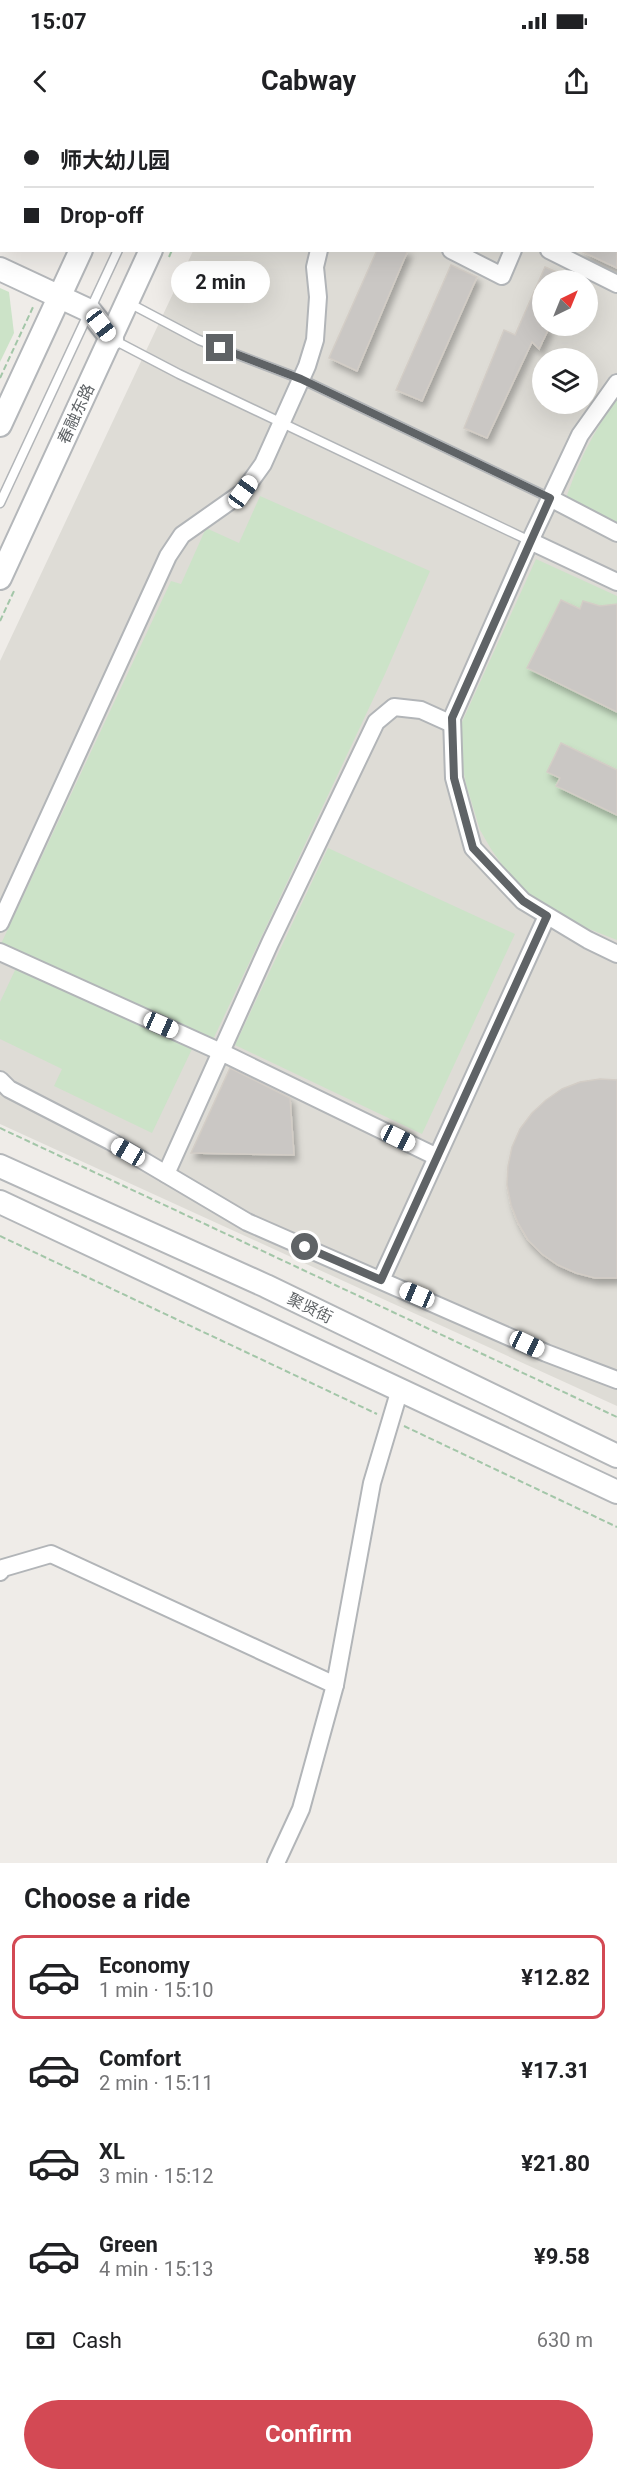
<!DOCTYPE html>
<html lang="en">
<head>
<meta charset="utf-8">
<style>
  body { margin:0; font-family:Roboto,"Noto Sans SC",sans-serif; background:#f2f2f2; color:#202124; height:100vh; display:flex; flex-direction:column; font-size:22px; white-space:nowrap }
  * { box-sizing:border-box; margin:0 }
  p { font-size:20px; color:#757577 }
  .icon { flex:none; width:33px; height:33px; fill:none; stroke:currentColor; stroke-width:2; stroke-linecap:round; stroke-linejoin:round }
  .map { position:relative; height:1743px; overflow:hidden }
  .sheet { display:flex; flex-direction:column; background:#fff; flex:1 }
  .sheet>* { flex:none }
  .banner { position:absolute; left:0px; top:0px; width:618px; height:132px; box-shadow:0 6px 24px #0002; display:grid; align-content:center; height:132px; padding:0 24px; background:#fff }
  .needle { width:39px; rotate:43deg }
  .fabs { position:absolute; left:532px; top:150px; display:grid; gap:12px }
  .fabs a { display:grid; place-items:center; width:66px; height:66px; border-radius:50%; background:#fff; box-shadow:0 6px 24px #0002; font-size:30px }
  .end { position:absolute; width:27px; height:27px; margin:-14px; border:8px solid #5f6366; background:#fff; box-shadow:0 0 0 3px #fff }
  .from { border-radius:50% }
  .bubble { position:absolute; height:42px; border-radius:21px; background:#fff; box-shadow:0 6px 24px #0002; font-size:20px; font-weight:700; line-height:42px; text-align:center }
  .car { position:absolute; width:18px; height:36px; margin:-18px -9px; border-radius:8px; box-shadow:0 0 4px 2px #0007; background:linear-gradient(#fff 24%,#345 0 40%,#fff 0 76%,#345 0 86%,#fff 0) }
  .banner b { display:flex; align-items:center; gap:21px; height:57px; font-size:22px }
  .banner b+b { border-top:2px solid #e0e0e0 }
  .banner i { width:15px; height:15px; background:#202124 }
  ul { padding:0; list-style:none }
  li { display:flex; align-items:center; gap:18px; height:84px; margin:0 12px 9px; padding:0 12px; border:3px solid transparent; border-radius:12px }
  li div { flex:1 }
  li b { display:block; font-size:22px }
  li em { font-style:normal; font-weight:700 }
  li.on { border-color:#d34954 }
  li>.icon { width:54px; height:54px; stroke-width:1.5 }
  h2 { padding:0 24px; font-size:27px; line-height:72px }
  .pay { display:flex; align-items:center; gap:15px; height:66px; padding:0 24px; font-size:22px }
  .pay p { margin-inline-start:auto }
  .button { display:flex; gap:12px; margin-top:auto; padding:12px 24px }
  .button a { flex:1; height:69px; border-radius:36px; background:#d34954; color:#fff; font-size:24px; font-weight:700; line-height:69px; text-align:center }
  .status { display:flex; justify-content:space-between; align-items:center; height:42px; padding:0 30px; background:#fff; direction:ltr }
  .status svg { height:16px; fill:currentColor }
  header { display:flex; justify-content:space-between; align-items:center; height:78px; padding:0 24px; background:#fff; font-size:27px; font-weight:700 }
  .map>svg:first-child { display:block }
  .education { fill:#dedcd6; fill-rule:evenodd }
  .green { fill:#cce3c8 }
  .building { fill:#cac7c4; stroke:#d3cdc6; stroke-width:1.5; filter:url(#shadow) }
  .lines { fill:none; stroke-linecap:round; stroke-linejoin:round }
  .lane-casing { stroke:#b2b5b8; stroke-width:11 }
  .street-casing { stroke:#b2b5b8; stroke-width:20 }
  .secondary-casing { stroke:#b4b7ba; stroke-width:26 }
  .path { stroke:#a3c6a8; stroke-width:2; stroke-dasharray:6 3; stroke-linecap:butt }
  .lane { stroke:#fff; stroke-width:8 }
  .street { stroke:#fff; stroke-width:16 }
  .secondary { stroke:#fff; stroke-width:22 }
  .route { stroke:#5f6366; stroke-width:8 }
  .labels { text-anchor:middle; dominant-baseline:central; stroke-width:6; stroke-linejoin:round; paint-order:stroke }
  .street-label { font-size:16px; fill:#5f6366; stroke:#fff }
</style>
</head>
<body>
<div class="status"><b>15:07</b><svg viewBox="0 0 49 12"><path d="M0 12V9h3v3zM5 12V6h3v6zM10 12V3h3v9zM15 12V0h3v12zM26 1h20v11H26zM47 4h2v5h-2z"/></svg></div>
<header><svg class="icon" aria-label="back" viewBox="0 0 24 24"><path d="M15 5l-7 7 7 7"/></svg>Cabway<svg class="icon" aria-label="share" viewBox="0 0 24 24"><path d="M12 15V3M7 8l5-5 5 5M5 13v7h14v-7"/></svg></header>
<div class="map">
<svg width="617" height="1743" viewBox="0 0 617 1743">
  <defs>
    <filter id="shadow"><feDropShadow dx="3.5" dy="6" stdDeviation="3" flood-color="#0004"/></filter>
  </defs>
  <rect width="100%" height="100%" fill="#efece8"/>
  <path class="education" d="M254 0H617V1286L0 1004V541L193 131 616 130V2ZM543 160H588V206H543ZM543 238H588V284H543Z"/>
  <g class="green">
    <polygon points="0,0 116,0 2,2 1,129"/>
    <polygon points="0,168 9,172 14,213 0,242"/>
    <path d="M617 279V414L563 388C575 348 592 313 617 279Z"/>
    <polygon points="260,376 430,451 385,554 210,926 0,826 171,461 181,464 206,408 239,423"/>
    <polygon points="536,439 617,476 617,820 579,805 530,776 505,749 491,729 480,710 466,664 462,644 462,602"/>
    <polygon points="328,728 515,814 422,1014 235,925"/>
    <polygon points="17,846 192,929 152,1013 54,966 62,949 0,919 0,882"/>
  </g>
  <g class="building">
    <polygon points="377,130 408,130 357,251 329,238"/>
    <polygon points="579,130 617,130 617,148"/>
    <polygon points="451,145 477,157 422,281 396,270"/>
    <polygon points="545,147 576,160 543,160 543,206 550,206 539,229 532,222 487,318 464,308 504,210 515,215"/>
    <polygon points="561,480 580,489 583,481 600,486 617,484 617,592 527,548"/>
    <polygon points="561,623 617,650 617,695 556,666 560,658 547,652"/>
    <polygon points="230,948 290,978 294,1035 191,1033"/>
    <polygon points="600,959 617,960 617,1158 595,1158 576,1153 558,1145 542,1134 528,1120 518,1103 511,1085 507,1065 508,1046 512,1027 520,1009 532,993 546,980 562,969 580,962"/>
  </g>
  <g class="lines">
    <g class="lane-casing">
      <g id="lane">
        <polyline points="177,2 178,0"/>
        <polyline points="129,183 199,220 301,259 550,378"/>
        <polyline points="112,219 179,254 530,421"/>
        <polyline points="0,383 118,130"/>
      </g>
    </g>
    <g class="street-casing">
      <g id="street">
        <polyline points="571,0 573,0"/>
        <polyline points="374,2 375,0"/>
        <polyline points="451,130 502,156 513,130"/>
        <polyline points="549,130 617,164"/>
        <polyline points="617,263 580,315 530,421 452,598 454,658 473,728 523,781 588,820 617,834"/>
        <polyline points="550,378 617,413"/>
        <polyline points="530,421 617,462"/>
        <polyline points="0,803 168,436 182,415 243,372 263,344 307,246 315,220 318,177 315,147 319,130"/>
        <polyline points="0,832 221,932 437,1037"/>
        <polyline points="0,960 9,969 110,1021 247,1102 546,1233 617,1260"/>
        <polyline points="166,1054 270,823 376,602 394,587 421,590 452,604"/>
        <polyline points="381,1160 547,796"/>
        <polyline points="0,1452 3,1448 51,1434 335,1565"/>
        <polyline points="276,1743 301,1689 335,1565 372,1363 400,1269"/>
      </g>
    </g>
    <g class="secondary-casing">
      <g id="secondary">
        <polyline points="141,2 142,0"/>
        <polyline points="210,2 211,0"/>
        <polyline points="0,149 90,191 112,219"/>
        <polyline points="0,305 81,130"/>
        <polyline points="0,458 151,130"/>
        <polyline points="0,1046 266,1166 617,1336"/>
        <polyline points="0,1082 617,1372"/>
      </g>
    </g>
    <g class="path">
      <polyline points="121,2 121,0"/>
      <polyline points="232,2 233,0"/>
      <polyline points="169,137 172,130"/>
      <polyline points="0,258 34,185"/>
      <polyline points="0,501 14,471"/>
      <polyline points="0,1008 617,1297"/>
      <polyline points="0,1116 377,1294"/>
      <polyline points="404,1306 617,1407"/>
    </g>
    <use href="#lane" class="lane"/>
    <use href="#street" class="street"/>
    <use href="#secondary" class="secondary"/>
  </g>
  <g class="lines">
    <polyline class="route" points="220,228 301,259 550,378 452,598 454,658 473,728 523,781 547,796 381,1160 305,1127"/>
  </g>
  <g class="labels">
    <g class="street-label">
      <text transform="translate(76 294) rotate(-65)">春融东路</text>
      <text transform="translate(310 1188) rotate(26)">聚贤街</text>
    </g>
  </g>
</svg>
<div class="fabs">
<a><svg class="needle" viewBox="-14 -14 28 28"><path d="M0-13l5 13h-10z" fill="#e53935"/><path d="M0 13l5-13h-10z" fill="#757577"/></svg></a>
<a><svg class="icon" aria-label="layers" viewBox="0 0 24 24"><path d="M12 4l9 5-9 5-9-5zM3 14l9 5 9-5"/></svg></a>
</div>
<i class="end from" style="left:305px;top:1127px"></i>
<i class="end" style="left:220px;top:228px"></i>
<div class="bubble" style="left:171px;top:141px;width:99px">2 min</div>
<i class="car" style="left:101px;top:205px;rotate:142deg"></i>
<i class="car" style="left:243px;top:372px;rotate:36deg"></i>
<i class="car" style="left:161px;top:905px;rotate:114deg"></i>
<i class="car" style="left:398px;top:1018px;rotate:116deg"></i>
<i class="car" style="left:128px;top:1032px;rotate:300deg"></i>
<i class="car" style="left:417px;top:1175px;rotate:293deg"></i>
<i class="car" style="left:527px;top:1224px;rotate:115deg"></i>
<div class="banner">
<b><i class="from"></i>师大幼儿园</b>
<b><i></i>Drop-off</b>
</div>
</div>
<section class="sheet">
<h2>Choose a ride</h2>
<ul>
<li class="on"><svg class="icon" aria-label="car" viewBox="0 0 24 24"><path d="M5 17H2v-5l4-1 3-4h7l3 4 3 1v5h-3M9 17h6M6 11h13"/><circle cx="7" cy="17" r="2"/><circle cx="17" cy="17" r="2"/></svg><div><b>Economy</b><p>1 min · 15:10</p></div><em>¥12.82</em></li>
<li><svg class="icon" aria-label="car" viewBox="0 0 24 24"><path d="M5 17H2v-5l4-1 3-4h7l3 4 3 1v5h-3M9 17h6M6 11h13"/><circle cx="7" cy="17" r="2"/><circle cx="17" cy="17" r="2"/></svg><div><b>Comfort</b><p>2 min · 15:11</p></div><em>¥17.31</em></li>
<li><svg class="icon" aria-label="car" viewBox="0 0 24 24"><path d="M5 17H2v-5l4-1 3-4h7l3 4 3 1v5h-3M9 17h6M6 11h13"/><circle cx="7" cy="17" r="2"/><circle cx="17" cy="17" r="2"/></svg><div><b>XL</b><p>3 min · 15:12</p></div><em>¥21.80</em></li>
<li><svg class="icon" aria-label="car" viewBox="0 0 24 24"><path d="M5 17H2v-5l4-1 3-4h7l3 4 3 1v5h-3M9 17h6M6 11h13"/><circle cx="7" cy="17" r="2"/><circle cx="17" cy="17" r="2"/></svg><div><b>Green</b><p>4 min · 15:13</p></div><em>¥9.58</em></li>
</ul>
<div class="pay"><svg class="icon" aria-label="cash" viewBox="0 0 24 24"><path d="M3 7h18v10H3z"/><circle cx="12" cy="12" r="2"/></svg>Cash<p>630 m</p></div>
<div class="button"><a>Confirm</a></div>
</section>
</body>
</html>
